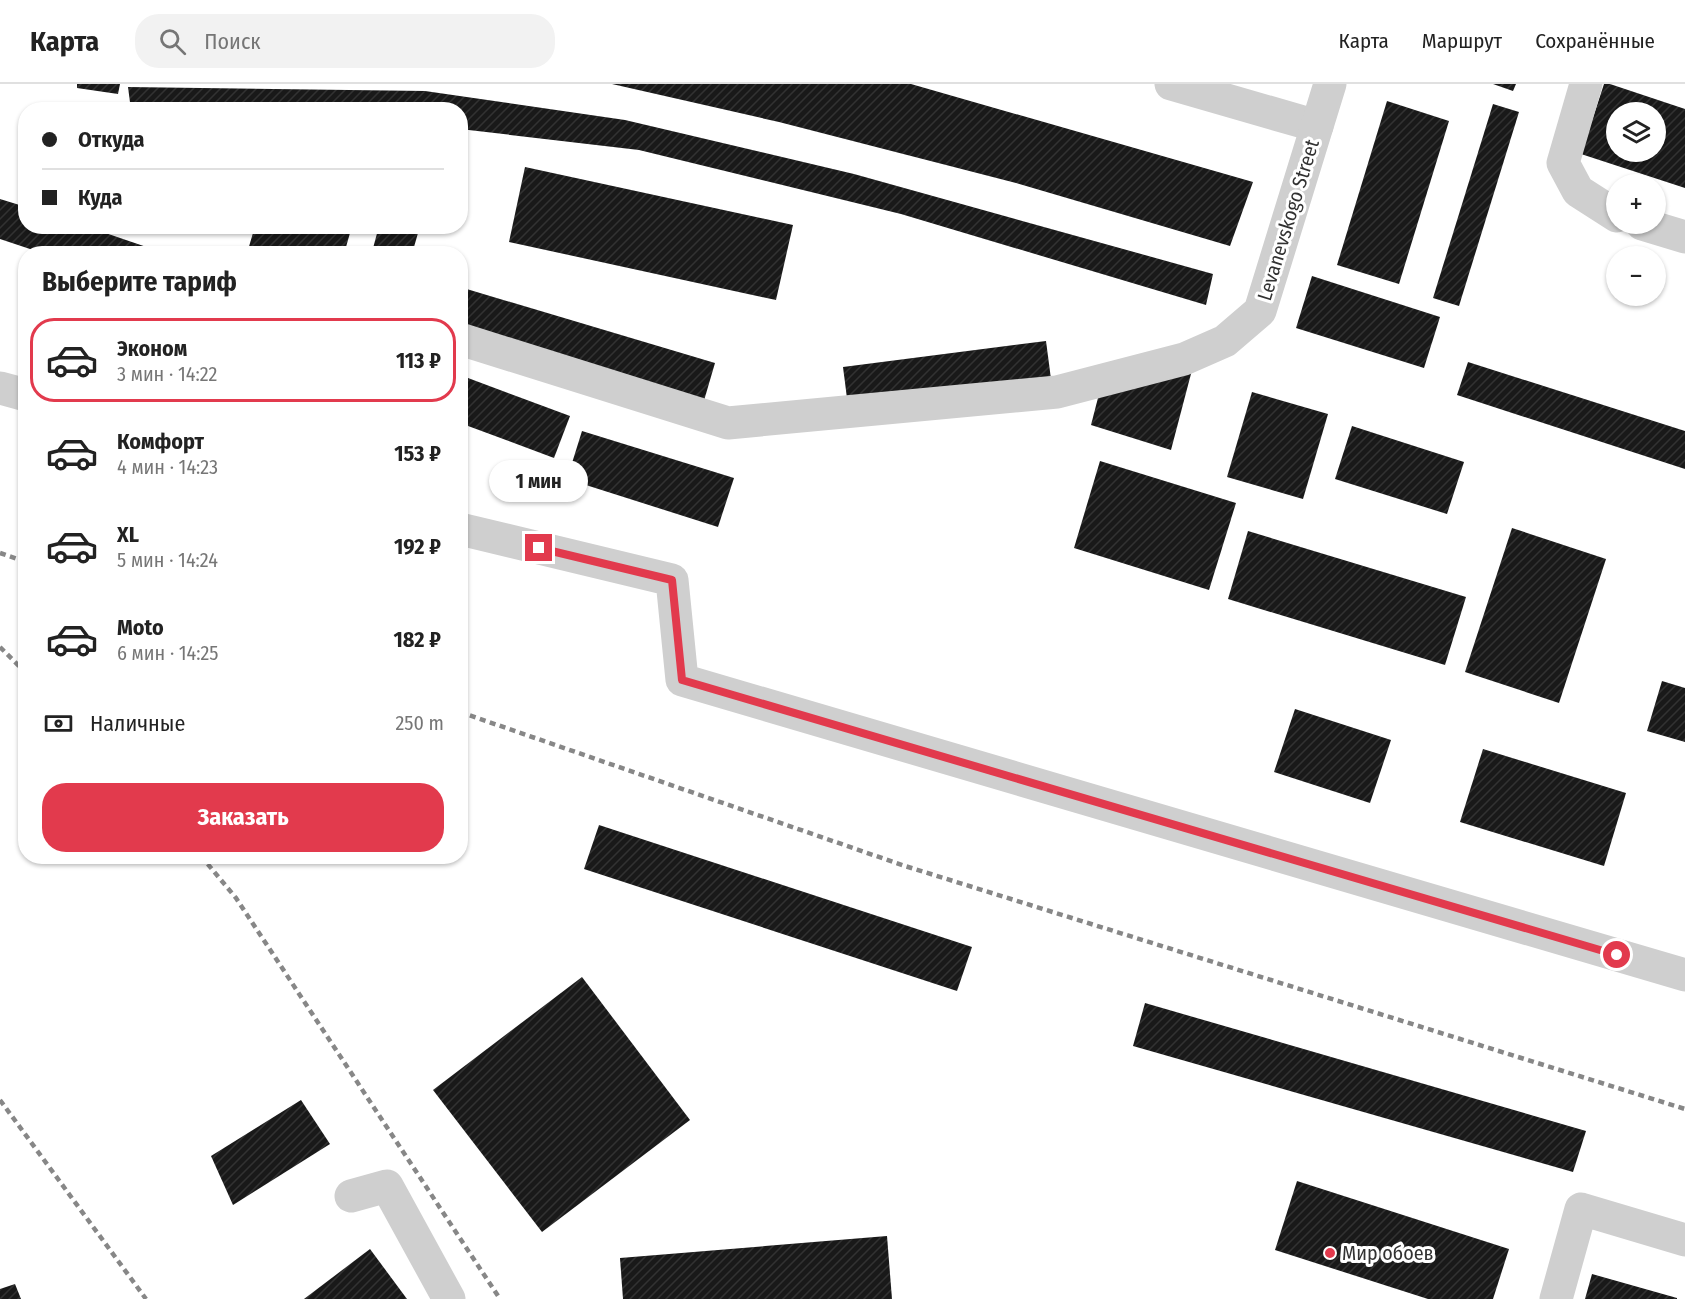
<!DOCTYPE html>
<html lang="ru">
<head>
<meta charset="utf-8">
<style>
  body { margin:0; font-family:"Fira Sans Condensed",sans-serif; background:#f2f2f2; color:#222; height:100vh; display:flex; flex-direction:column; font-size:22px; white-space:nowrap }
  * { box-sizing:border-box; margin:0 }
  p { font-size:20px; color:#767676 }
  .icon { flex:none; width:33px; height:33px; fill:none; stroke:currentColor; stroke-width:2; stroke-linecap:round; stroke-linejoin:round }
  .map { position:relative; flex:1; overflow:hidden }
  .sheet { position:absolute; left:18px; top:162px; width:450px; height:618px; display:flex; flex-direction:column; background:#fff; border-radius:24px; box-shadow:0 2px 4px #0004 }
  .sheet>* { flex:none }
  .hud { position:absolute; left:18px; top:18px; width:450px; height:132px; border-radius:24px; box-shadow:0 2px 4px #0004; display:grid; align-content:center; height:132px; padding:0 24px; background:#fff }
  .tools { position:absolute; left:1606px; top:18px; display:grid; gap:12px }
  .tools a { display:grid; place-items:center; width:60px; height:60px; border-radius:50%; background:#fff; box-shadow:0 2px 4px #0004; font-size:30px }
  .end { position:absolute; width:27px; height:27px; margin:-14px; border:8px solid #e23a4d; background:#fff; box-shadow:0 0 0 3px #fff }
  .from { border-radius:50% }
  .bubble { position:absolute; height:42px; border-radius:21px; background:#fff; box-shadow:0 2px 4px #0004; font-size:20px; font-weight:700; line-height:42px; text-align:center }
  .hud b { display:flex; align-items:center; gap:21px; height:57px; font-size:22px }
  .hud b+b { border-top:2px solid #e0e0e0 }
  .hud i { width:15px; height:15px; background:#222 }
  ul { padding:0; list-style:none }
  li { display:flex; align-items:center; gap:18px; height:84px; margin:0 12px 9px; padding:0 12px; border:3px solid transparent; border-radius:24px }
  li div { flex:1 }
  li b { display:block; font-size:22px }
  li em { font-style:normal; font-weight:700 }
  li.active { border-color:#e23a4d }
  li>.icon { width:54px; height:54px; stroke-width:1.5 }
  h2 { padding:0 24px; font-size:27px; line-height:72px }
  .pay { display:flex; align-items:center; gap:15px; height:66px; padding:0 24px; font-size:22px }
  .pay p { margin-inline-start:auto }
  .cta { display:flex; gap:12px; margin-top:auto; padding:12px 24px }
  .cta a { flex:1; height:69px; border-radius:24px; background:#e23a4d; color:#fff; font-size:24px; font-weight:700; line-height:69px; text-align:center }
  header { display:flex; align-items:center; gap:36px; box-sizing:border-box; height:84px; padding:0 30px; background:#fff; border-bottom:2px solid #e0e0e0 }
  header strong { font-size:28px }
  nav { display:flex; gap:33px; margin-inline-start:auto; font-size:21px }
  .search { width:420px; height:54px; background:#f2f2f2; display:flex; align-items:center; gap:15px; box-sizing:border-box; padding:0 21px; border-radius:24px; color:#767676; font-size:22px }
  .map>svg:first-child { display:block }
  .building { fill:url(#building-hatch); fill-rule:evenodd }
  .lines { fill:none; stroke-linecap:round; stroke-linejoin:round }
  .minor { stroke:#cfcfcf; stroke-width:33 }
  .rail { stroke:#878787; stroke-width:4.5; stroke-dasharray:6 4.5; stroke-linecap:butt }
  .route { stroke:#e23a4d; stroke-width:8 }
  .poi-dot { fill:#e23a4d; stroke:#fff; stroke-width:2 }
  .labels { text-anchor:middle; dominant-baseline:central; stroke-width:6; stroke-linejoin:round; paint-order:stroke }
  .street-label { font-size:20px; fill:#323232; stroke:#fff }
  .poi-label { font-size:20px; fill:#323232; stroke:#fff; text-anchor:start }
</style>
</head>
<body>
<header>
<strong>Карта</strong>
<div class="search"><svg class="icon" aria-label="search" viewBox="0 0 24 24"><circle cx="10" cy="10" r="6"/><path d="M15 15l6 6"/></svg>Поиск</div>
<nav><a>Карта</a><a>Маршрут</a><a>Сохранённые</a></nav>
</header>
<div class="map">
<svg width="1685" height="1215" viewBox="0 0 1685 1215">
  <defs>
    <pattern id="building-hatch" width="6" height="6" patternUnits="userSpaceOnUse" patternTransform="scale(1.5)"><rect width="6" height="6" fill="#191919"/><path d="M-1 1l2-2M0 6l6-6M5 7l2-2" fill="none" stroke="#323232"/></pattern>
  </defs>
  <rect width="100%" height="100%" fill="#fff"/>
  <g class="building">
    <polygon points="77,0 120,0 118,10 77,4"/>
    <polygon points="612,0 911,0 1253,98 1230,162 1016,99 779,38"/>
    <polygon points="1493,0 1516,0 1513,7"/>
    <path d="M1604 0H1610L1685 25V104L1581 70ZM1617 28H1656V68H1617Z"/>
    <polygon points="128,3 425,7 625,36 854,90 1213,190 1206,221 901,130 639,66 460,45 460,26 131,26"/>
    <polygon points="1387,17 1449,37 1399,200 1337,181"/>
    <polygon points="1493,20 1519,28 1459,222 1433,214"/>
    <polygon points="525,83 793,141 776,216 509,158"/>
    <polygon points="0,115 26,123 26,142 85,142 167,170 45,170 0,155"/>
    <polygon points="255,142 352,142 344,170 261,170 248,166"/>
    <polygon points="379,142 420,142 412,170 378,170 372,168"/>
    <polygon points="1312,192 1440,233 1424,284 1296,244"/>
    <polygon points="460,203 715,279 703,320 460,248"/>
    <polygon points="1046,257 1051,295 848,322 843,283"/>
    <polygon points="1468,278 1685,347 1685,385 1457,311"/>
    <polygon points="1192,286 1171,366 1091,341 1100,306"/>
    <polygon points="460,291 570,332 554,374 460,339"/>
    <polygon points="1252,308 1328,330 1303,415 1227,393"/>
    <polygon points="1352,342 1464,378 1447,430 1335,395"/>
    <polygon points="582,347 734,394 718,443 567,395"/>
    <polygon points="1100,377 1236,419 1209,506 1074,464"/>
    <polygon points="1512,444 1606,475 1559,619 1465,588"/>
    <polygon points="1248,447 1466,513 1445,581 1228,515"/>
    <polygon points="1662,597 1685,604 1685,658 1647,647"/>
    <polygon points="1295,625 1391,656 1370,719 1274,688"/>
    <polygon points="1483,665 1626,709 1604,782 1460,738"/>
    <polygon points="599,741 972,863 957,907 584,785"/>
    <polygon points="582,893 690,1036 542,1148 433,1006"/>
    <polygon points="1145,919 1586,1047 1573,1088 1133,962"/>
    <polygon points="301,1016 330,1060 233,1121 211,1072"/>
    <polygon points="1297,1097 1509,1165 1493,1215 1428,1215 1275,1166"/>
    <polygon points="887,1152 892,1215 623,1215 620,1174"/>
    <polygon points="370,1165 407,1215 304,1215"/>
    <polygon points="1592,1190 1677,1214 1677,1215 1585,1215"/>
    <polygon points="15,1200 21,1215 0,1215 0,1205"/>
  </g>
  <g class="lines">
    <g class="minor">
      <polyline points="1171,0 1317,42"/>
      <polyline points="1586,0 1563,79 1578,107 1617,132"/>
      <polyline points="1642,140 1685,153"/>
      <polyline points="460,255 728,339 1057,308 1184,275 1225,257 1260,227 1330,0"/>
      <polyline points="0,304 26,311"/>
      <polyline points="460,445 672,496 682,596 1685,891"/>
      <polyline points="351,1112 387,1102 449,1215"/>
      <polyline points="1556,1215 1581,1125 1685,1156"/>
    </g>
    <g class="rail">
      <polyline points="0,469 26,478"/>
      <polyline points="0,563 26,589"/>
      <polyline points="460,628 905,782 1685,1025"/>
      <polyline points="201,772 236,814 500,1215"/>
      <polyline points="0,1016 146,1215"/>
    </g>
  </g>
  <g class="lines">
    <polyline class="route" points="539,464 672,496 682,596 1617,871"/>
  </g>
  <circle class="poi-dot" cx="1330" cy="1169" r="6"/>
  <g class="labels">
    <g class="street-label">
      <text transform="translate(1288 136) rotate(-73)">Levanevskogo Street</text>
    </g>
    <g class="poi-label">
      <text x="1342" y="1169">Мир обоев</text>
    </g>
  </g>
</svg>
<div class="tools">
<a><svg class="icon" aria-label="layers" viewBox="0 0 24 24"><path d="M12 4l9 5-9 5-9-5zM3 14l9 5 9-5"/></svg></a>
<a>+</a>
<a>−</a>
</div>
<i class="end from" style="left:1617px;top:871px"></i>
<i class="end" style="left:539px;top:464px"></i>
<div class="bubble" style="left:489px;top:376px;width:99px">1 мин</div>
<div class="hud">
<b><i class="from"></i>Откуда</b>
<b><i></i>Куда</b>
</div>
<section class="sheet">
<h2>Выберите тариф</h2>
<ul>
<li class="active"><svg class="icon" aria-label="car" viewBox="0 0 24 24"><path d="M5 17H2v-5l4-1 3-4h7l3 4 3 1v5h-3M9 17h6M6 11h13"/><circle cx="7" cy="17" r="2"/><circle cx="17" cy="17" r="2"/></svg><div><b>Эконом</b><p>3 мин · 14:22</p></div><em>113 ₽</em></li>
<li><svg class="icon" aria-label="car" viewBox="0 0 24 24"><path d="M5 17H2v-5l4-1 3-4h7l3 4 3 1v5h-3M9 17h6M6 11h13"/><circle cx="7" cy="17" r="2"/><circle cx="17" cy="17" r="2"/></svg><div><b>Комфорт</b><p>4 мин · 14:23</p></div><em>153 ₽</em></li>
<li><svg class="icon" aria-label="car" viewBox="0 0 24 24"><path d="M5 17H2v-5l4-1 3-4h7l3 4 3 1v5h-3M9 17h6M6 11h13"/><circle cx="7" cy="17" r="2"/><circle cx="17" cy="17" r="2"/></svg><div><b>XL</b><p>5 мин · 14:24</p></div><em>192 ₽</em></li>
<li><svg class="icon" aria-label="car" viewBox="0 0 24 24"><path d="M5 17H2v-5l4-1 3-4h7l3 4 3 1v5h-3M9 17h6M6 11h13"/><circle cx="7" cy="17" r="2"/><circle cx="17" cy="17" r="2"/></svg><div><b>Moto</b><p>6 мин · 14:25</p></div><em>182 ₽</em></li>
</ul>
<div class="pay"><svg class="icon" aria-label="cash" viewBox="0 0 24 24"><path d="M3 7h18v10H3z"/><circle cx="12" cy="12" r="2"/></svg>Наличные<p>250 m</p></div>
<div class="cta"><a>Заказать</a></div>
</section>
</div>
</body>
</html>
